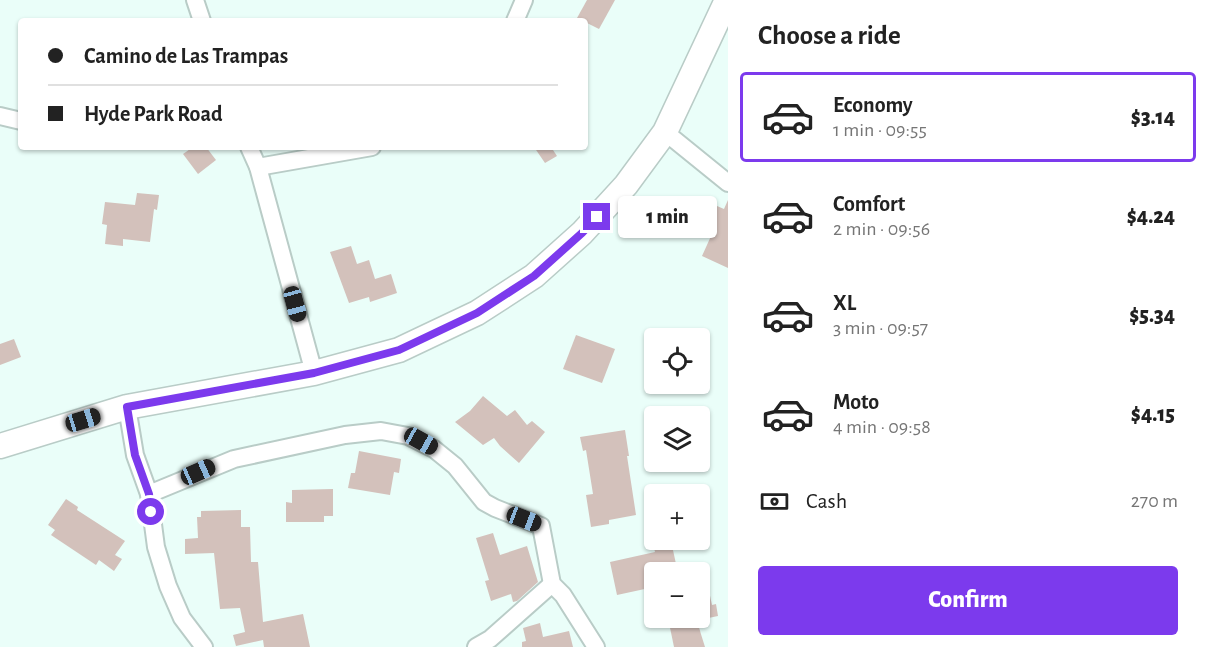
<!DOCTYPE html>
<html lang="en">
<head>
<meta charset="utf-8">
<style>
  body { margin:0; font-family:"Alegreya Sans",sans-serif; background:#f2f2f2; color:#222; height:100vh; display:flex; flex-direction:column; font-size:22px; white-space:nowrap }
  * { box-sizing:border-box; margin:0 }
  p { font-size:20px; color:#767676 }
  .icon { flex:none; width:33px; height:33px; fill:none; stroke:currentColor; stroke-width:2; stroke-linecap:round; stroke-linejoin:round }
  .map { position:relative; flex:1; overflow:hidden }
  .sheet { display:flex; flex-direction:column; background:#fff; width:480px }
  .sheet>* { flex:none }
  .guide { position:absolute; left:18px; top:18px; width:570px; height:132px; border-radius:6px; box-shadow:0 2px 4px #0004; display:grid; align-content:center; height:132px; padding:0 30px; background:#fff }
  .controls { position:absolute; left:644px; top:328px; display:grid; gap:12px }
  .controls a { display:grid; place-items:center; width:66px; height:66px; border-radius:6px; background:#fff; box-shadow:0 2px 4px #0004; font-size:30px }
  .end { position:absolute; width:27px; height:27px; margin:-14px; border:8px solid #7c3aed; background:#fff; box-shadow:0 0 0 3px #fff }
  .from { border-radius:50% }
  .bubble { position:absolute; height:42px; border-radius:6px; background:#fff; box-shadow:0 2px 4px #0004; font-size:20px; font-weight:800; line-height:42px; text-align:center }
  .car { position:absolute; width:18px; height:36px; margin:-18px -9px; border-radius:8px; box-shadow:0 0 4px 2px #0007; background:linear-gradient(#222 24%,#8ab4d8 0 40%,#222 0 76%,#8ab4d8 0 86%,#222 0) }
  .guide b { display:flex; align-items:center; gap:21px; height:57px; font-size:22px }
  .guide b+b { border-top:2px solid #e0e0e0 }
  .guide i { width:15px; height:15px; background:#222 }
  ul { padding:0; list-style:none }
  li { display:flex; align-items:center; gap:18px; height:90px; margin:0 12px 9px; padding:0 18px; border:3px solid transparent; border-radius:6px }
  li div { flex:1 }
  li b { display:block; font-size:22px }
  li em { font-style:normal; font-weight:800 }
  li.selected { border-color:#7c3aed }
  li>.icon { width:54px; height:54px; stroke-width:1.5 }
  h2 { padding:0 30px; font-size:27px; line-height:72px }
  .pay { display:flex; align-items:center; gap:15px; height:66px; padding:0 30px; font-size:22px }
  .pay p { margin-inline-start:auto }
  .action { display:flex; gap:12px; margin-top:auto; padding:12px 30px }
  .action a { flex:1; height:69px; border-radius:6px; background:#7c3aed; color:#fff; font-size:24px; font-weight:800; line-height:69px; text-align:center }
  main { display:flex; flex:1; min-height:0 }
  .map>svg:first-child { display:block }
  .building { fill:#d3c1bb }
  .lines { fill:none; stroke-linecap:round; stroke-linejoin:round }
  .minor-casing { stroke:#b9ccc7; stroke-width:20 }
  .secondary-casing { stroke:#b9ccc7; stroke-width:27 }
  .minor { stroke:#fff; stroke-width:16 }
  .secondary { stroke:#fff; stroke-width:24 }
  .route { stroke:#7c3aed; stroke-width:8 }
</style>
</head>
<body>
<main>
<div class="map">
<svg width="728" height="647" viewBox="0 0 728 647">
  <rect width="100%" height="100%" fill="#eafef9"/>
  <g class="building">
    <polygon points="587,0 615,0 599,29 577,18"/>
    <polygon points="193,147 206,147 216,160 198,174 183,154"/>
    <polygon points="534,147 551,147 557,156 545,163"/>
    <polygon points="137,193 159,195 157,210 154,209 150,242 123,239 123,246 105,244 107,225 102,224 105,202 135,205"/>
    <polygon points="728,200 728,268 702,256 716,225 710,222 717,206 724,209"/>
    <polygon points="351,246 357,264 369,260 375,279 391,274 397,293 370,302 369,297 349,303 330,252"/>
    <polygon points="576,335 615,349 602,383 563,369"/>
    <polygon points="14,339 21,357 0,365 0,344"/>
    <polygon points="483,396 507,416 515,410 527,425 532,421 545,432 519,463 500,446 494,438 483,445 455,422 470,411"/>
    <polygon points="625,430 629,456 627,456 636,515 609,520 609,524 591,527 586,495 593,494 586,450 583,451 580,437"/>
    <polygon points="359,451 401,459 399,473 394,472 390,495 348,488 351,473 355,473"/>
    <polygon points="333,489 333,516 324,516 324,522 286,522 286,502 292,503 292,490"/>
    <polygon points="66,499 78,507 77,510 125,541 115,555 122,559 114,571 99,560 96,565 51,535 55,530 48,525"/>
    <polygon points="241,510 241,527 250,527 251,562 258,562 263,622 303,614 310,647 264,647 263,640 236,646 233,635 245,632 240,608 220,609 214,553 185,554 185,539 198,538 197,517 201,517 201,511"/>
    <polygon points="493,533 500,555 527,546 538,582 517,601 513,602 511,594 491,601 485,581 489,580 476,538"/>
    <polygon points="671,541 678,573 654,573 654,587 617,595 610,562 655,552 653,544"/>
    <polygon points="699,572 705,572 712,605 716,604 718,616 699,620"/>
    <polygon points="668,618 696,618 705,647 674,647"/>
    <polygon points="540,623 543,637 569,631 573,647 522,647 522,642 526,641 523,628"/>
  </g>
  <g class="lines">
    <g class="minor-casing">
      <g id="minor">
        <polyline points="195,0 202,21"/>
        <polyline points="515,21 524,0"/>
        <polyline points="0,116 21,121"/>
        <polyline points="665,132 728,183"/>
        <polyline points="249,147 258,167 314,373"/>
        <polyline points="258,167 372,147"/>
        <polyline points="127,407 135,455 149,494 156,547 168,586 182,618 204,647"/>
        <polyline points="149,494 234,459 345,435 381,431 408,436 434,449 455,466 484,502 495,508 541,526 552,584 563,595 596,647"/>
        <polyline points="476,647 490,639 552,584"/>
      </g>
    </g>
    <g class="secondary-casing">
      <polyline id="secondary" points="0,446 127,407 314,373 399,350 477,313 534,276 582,233 626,185 665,132 727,0"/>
    </g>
    <use href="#minor" class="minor"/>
    <use href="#secondary" class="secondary"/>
  </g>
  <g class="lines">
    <polyline class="route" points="151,512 149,494 135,455 127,407 314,373 399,350 477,313 534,276 582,233 597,217"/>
  </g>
</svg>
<div class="controls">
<a><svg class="icon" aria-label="locate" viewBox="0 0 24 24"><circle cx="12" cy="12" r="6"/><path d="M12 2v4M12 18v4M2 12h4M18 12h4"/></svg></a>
<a><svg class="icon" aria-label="layers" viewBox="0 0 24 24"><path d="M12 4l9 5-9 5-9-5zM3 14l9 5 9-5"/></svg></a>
<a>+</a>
<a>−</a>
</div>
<i class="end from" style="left:151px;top:512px"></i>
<i class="end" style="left:597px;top:217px"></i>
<div class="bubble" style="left:618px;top:196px;width:99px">1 min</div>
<i class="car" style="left:295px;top:304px;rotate:165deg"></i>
<i class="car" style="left:83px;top:420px;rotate:73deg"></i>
<i class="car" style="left:421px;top:441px;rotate:119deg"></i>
<i class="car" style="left:198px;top:472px;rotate:66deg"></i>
<i class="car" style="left:524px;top:519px;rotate:111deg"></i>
<div class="guide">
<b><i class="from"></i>Camino de Las Trampas</b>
<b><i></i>Hyde Park Road</b>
</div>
</div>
<section class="sheet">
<h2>Choose a ride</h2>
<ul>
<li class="selected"><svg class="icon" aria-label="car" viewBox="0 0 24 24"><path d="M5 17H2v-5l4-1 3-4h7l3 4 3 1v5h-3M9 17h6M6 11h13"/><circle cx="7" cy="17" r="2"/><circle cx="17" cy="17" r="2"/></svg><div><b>Economy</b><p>1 min · 09:55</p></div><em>$3.14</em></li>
<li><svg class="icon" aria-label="car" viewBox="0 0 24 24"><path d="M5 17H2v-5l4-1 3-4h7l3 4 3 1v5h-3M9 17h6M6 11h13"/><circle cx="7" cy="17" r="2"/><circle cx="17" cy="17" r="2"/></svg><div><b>Comfort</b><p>2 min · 09:56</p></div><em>$4.24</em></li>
<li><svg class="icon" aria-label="car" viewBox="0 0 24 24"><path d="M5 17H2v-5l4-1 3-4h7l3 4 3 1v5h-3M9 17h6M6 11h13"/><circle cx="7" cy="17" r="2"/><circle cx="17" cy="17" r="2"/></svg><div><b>XL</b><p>3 min · 09:57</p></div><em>$5.34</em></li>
<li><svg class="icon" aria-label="car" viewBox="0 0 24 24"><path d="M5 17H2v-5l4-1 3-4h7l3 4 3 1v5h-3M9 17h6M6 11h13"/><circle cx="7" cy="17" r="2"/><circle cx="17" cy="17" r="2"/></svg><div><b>Moto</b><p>4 min · 09:58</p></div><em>$4.15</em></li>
</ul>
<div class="pay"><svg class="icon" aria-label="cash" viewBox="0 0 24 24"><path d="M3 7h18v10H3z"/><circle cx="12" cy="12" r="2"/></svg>Cash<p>270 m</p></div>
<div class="action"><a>Confirm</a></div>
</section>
</main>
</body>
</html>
